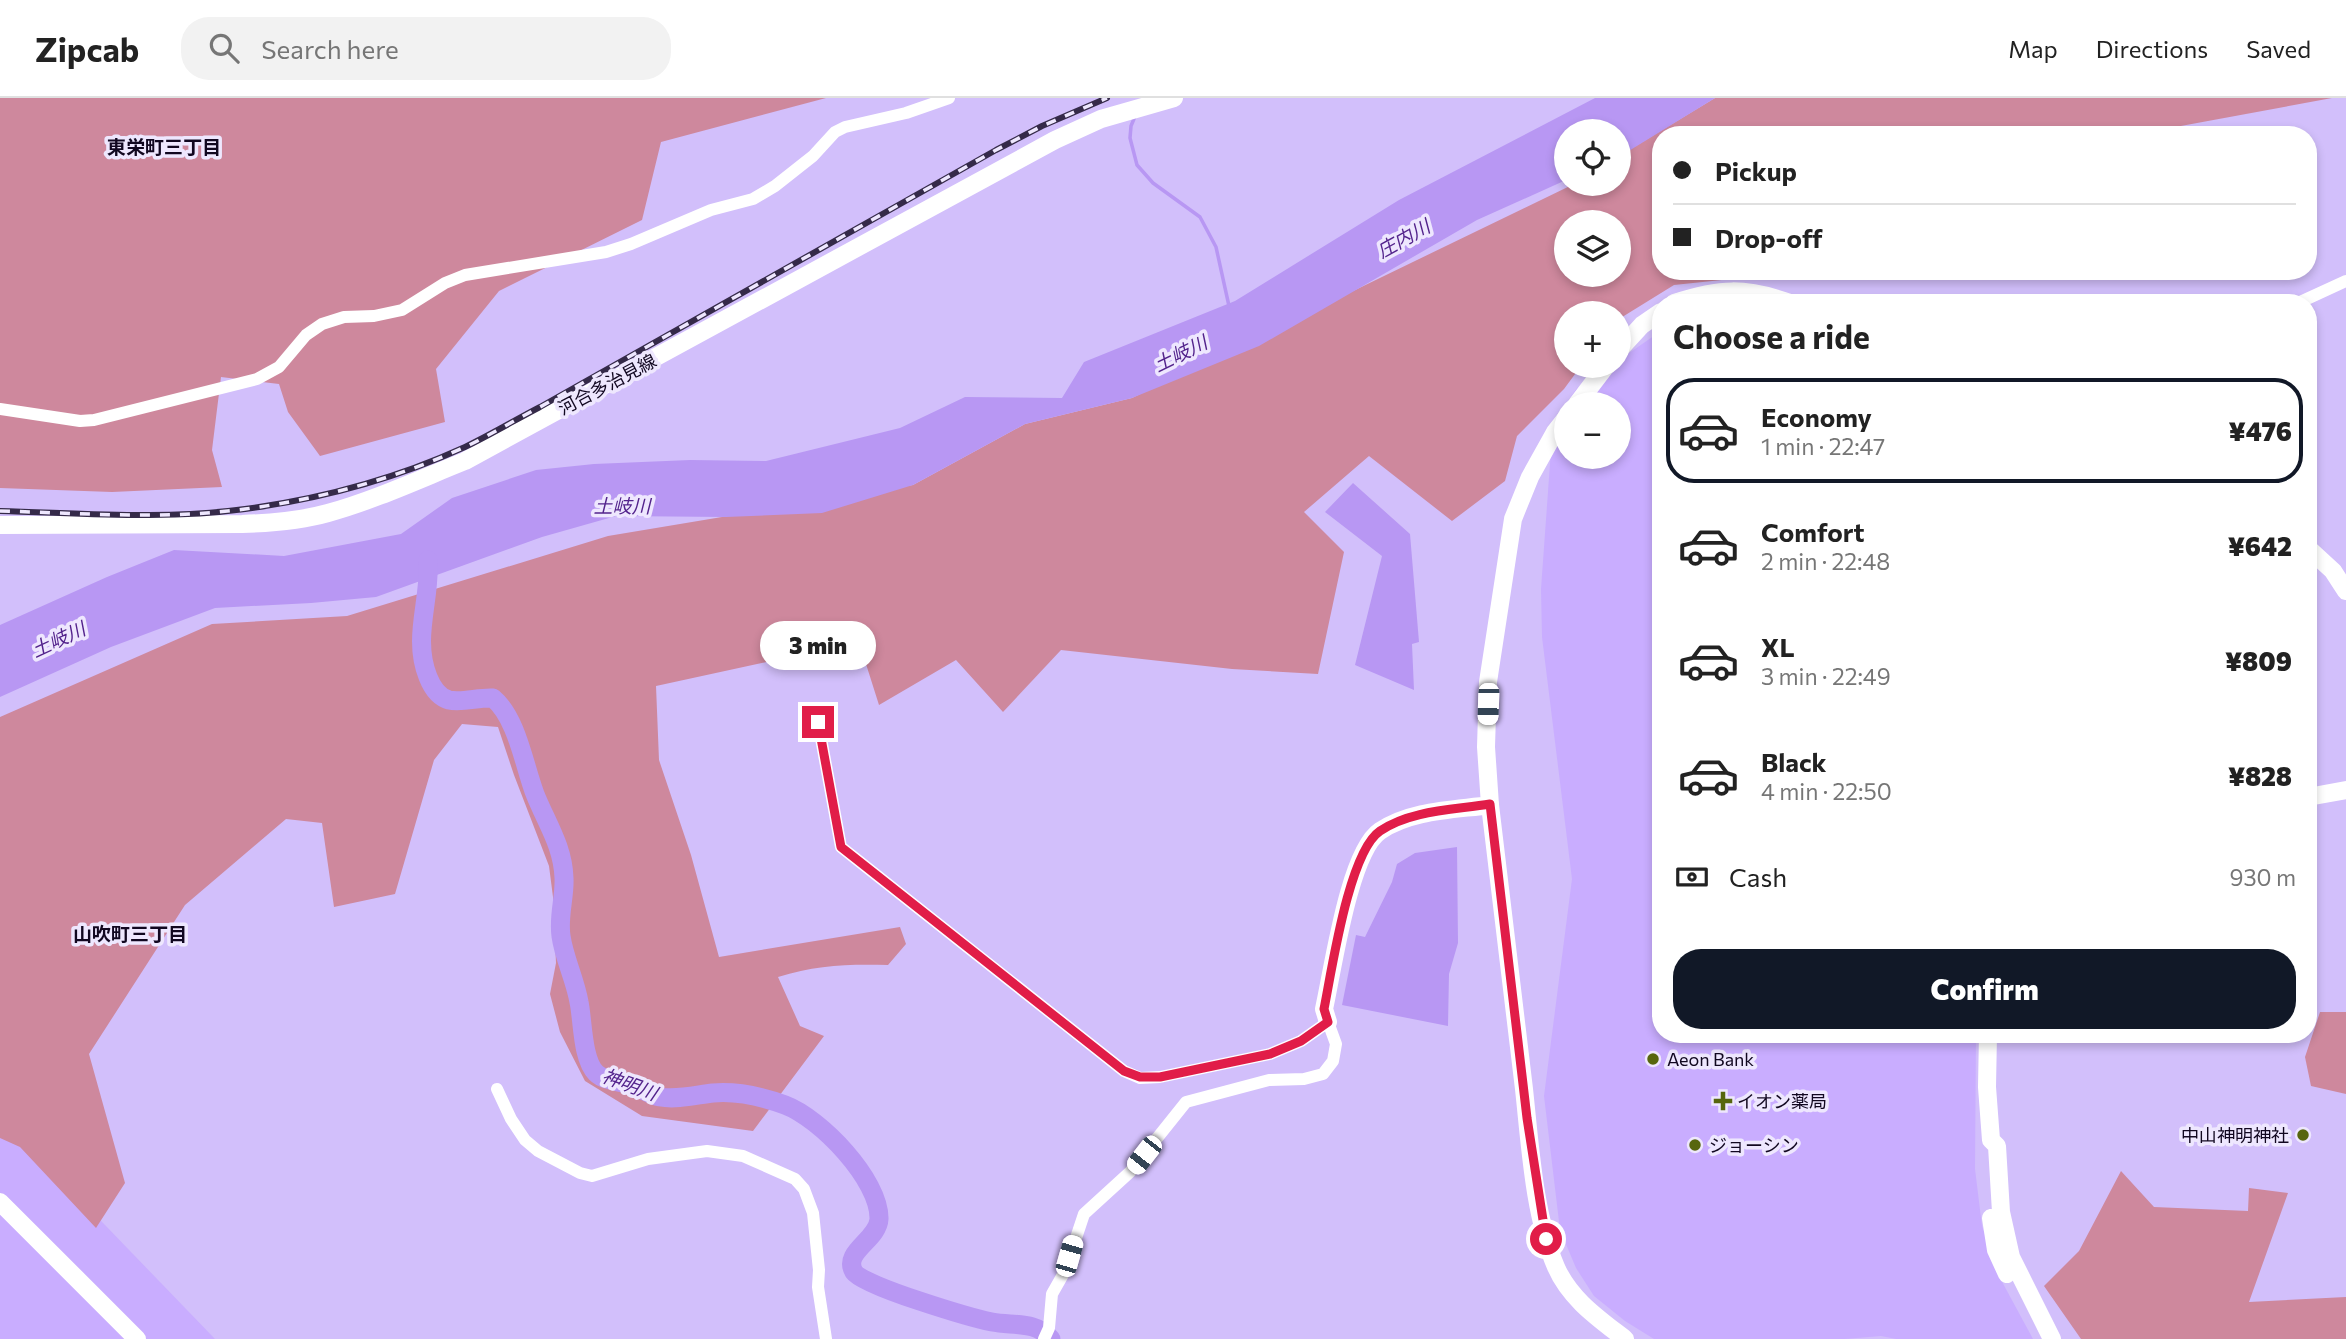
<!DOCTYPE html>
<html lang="en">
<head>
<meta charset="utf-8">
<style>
  body { margin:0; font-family:Commissioner,"Noto Sans JP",sans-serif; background:#f2f2f2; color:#222; height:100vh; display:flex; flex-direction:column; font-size:26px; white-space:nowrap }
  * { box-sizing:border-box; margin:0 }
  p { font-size:23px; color:#767676 }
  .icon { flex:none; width:38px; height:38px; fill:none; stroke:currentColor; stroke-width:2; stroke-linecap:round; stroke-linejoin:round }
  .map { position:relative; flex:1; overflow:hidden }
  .panel { position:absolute; left:1652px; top:196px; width:665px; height:749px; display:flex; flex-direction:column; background:#fff; border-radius:28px; box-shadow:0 4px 10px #0003 }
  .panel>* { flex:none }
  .hud { position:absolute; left:1652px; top:28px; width:665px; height:154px; border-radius:28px; box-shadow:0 4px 10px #0003; display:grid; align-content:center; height:154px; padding:0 21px; background:#fff }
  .tools { position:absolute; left:1554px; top:21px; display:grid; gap:14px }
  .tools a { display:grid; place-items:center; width:77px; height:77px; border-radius:50%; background:#fff; box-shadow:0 4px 10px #0003; font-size:35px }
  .end { position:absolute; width:32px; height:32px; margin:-16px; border:9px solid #e11d48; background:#fff; box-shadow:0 0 0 4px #fff }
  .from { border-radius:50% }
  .bubble { position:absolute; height:49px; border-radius:24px; background:#fff; box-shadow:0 4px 10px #0003; font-size:23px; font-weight:800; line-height:49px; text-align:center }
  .car { position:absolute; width:21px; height:42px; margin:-21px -10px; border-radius:9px; box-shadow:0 0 5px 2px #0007; background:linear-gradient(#fff 24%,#345 0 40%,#fff 0 76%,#345 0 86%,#fff 0) }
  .hud b { display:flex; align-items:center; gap:24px; height:66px; font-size:26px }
  .hud b+b { border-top:2px solid #e0e0e0 }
  .hud i { width:18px; height:18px; background:#222 }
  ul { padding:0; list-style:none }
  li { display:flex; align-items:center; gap:21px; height:105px; margin:0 14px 10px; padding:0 7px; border:4px solid transparent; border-radius:28px }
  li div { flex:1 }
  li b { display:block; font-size:26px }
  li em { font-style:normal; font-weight:800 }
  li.current { border-color:#111827 }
  li>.icon { width:63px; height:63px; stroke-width:1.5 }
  h2 { padding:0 21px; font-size:32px; line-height:84px }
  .pay { display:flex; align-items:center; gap:18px; height:77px; padding:0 21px; font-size:26px }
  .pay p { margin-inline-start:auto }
  .action { display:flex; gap:14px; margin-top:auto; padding:14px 21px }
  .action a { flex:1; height:80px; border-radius:28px; background:#111827; color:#fff; font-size:28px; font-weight:800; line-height:80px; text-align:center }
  header { display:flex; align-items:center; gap:42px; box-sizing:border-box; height:98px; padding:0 35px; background:#fff; border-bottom:2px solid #e0e0e0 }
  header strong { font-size:33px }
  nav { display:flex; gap:38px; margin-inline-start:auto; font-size:24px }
  .search { width:490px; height:63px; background:#f2f2f2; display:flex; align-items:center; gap:18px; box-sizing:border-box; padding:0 24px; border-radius:28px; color:#767676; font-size:26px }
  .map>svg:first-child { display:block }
  .built { fill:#c9adff; fill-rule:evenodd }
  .green { fill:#ce889d; fill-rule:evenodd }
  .water { fill:#b897f3 }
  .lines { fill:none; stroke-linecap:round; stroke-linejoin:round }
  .stream { stroke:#b897f3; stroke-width:3.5 }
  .river { stroke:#b897f3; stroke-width:19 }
  .street { stroke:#fff; stroke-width:12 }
  .secondary { stroke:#fff; stroke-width:18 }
  .rail-casing { stroke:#352a49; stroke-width:6 }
  .rail { stroke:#eee7fe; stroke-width:3.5; stroke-dasharray:10; stroke-linecap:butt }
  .route { stroke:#e11d48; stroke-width:9 }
  .poi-dot { fill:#57660e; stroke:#eee7fe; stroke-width:2.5 }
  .labels { text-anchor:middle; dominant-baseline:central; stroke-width:7; stroke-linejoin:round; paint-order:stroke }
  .street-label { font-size:18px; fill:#110720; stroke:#eee7fe }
  .poi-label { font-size:18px; fill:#110720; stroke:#eee7fe; text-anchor:start }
  .neighbourhood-label { font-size:19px; font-weight:bold; fill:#110720; stroke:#eee7fe }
  .water-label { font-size:19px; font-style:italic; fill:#53238c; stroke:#eee7fe }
</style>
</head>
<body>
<header>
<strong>Zipcab</strong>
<div class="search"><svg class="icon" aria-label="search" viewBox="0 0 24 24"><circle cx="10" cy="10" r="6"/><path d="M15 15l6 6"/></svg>Search here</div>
<nav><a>Map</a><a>Directions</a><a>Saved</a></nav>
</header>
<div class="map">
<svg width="2346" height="1241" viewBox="0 0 2346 1241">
  <rect width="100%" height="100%" fill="#d2bffb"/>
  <g class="built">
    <path d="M1661 233V936H1976L1975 1071 1982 1128 2000 1180 2033 1241H1896L1881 1238 1845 1241H1654L1625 1223 1594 1198 1576 1170 1560 1132 1544 998 1572 781 1542 539 1541 491 1553 324 1577 290 1610 268H1619V262ZM1566 306H1619V359H1566Z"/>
    <polygon points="0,1028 21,1040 215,1241 0,1241"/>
  </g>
  <g class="green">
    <polygon points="0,0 826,0 661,44 642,122 499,193 436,271 445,324 320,358 288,314 279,286 221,279 212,352 222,389 112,394 0,390"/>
    <path d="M1715 0H2332L2132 37H1661V173H1846L1842 178H1760L1674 187 1619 221V215H1566V268H1581L1564 291 1517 338 1505 383 1452 423 1369 358 1304 414 1344 454 1318 576 1232 571 1061 552 1003 614 956 562 879 607 859 544 656 588 659 662 691 757 719 859 900 829 906 846 888 867C848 866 816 867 778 879L800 928 824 938 753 1033 642 1018 585 983 560 934 550 896 556 865 553 799 549 768 514 677 498 629 462 626 434 662 395 796 334 809 322 725 286 721 185 807 89 956 125 1085 96 1130 20 1049 0 1040V619L212 526 347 518 608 438 913 387 1025 326 1132 300 1574 86H1619V58ZM1566 124H1619V177H1566Z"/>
    <polygon points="2320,914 2346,914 2346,996 2311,988 2305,959"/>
    <polygon points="2121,1073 2154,1109 2248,1113 2249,1090 2288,1095 2249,1204 2346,1199 2346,1241 2081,1241 2044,1188 2079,1153"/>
  </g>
  <g class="water">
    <polygon points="1595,0 1715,0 1619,59 1619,33 1566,33 1566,82 1477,122 1259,248 1132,300 1025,326 913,387 822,415 726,419 616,418 542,439 376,499 311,505 215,510 111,549 0,599 0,527 107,479 174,452 284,458 401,436 452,400 536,372 594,366 690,362 766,363 900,330 965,299 1062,300 1084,264 1235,203 1399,102"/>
    <polygon points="1353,385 1410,436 1419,544 1412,546 1414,592 1355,567 1382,458 1325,414"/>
    <polygon points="1457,749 1458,845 1449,876 1448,928 1342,907 1356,837 1365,839 1392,784 1397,766 1415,755"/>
  </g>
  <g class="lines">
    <polyline class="stream" points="1136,16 1131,28 1130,40 1137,67 1153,85 1200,119 1216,149 1229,208"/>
    <path class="river" d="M428 462C431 502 412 539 428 579 432 589 438 599 449 602 462 605 479 599 493 600 517 620 524 667 535 696 546 724 563 748 564 780 565 799 558 818 561 838 564 860 575 881 579 904 583 923 582 961 596 975 604 983 621 984 631 987 641 990 650 997 660 999 677 1002 696 997 713 995 736 993 763 999 785 1007 820 1020 880 1082 879 1121 878 1142 842 1154 854 1174 863 1188 972 1220 992 1224 1014 1228 1036 1223 1051 1241"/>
    <g class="street">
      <polyline points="2298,205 2346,183"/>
      <polyline points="0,311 80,323 94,322 257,281 279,269 306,237 322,226 344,219 374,218 402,212 445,185 465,177 606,154 631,146 711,112 753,101 775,88 813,58 835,34 845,29 906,15 949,0"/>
      <polyline points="818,624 841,749 1124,973 1140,980 1160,979 1270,956 1301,943 1328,924 1336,946 1333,963 1323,976 1304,981 1269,982 1186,1004 1130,1074 1084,1116 1065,1173 1052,1196 1049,1230 1044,1241"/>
      <polyline points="497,991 511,1021 525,1042 538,1053 580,1075 592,1078 648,1061 707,1053 743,1058 795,1081 804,1091 813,1115 819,1172 818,1189 826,1241"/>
    </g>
    <g class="secondary">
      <path d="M1674 205C1720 190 1745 189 1790 205"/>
      <polyline points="1619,252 1642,227 1661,214"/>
      <polyline points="1577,306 1606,268"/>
      <path d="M0 427 242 426C271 425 300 423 328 415 375 402 420 381 465 363L1055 42 1101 21 1174 0"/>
      <polyline points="2308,450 2333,473 2346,493"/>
      <polyline points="2308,699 2346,692"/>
      <path d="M1490 707C1501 801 1512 896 1524 991 1530 1046 1534 1118 1556 1169 1570 1201 1598 1220 1625 1241"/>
      <path d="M1328 924 1324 911C1333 871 1349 754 1380 733 1411 712 1454 712 1490 707L1486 649 1488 584 1513 421 1530 379 1555 334 1566 320"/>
      <polyline points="1988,936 1987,989 1991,1042 1997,1048 2001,1114 2011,1159 2052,1241"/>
      <polyline points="0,1104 137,1241"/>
      <polyline points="1991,1120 1996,1152 2007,1176"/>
    </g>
    <g class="rail-casing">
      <path id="rail" d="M0 413C81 415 164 422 245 411 320 401 395 381 465 349 490 337 515 322 540 309L996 52 1042 28 1107 0"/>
    </g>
    <use href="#rail" class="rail"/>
  </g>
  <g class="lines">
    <path class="route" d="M818 624 841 749 1124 973 1140 979H1160L1270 956 1301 943 1328 924 1324 911C1332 871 1349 754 1380 733 1411 712 1454 712 1490 706L1527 1020 1546 1141"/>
  </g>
  <g class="poi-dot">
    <circle cx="1653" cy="961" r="7"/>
    <path d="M1719.5 992.5h7v7h7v7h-7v7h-7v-7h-7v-7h7z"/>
    <circle cx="2303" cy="1037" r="7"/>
    <circle cx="1695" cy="1047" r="7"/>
  </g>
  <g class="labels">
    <g class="street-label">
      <text transform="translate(607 286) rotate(-28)">河合多治見線</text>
    </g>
    <g class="poi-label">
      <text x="1667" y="961">Aeon Bank</text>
      <text x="1737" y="1003">イオン薬局</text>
      <text x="2289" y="1037" text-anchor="end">中山神明神社</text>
      <text x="1709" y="1047">ジョーシン</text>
    </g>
    <g class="neighbourhood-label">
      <text x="164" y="48">東栄町三丁目</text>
      <text x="130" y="835">山吹町三丁目</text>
    </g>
    <g class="water-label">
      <text transform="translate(1403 140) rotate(-29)">庄内川</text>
      <text transform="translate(1180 255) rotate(-26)">土岐川</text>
      <text x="622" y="407">土岐川</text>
      <text transform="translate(58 541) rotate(-25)">土岐川</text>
      <text transform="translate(630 986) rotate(20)">神明川</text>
    </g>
  </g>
</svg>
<div class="tools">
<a><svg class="icon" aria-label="locate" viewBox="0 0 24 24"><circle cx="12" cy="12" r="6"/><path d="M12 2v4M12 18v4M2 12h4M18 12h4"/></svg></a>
<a><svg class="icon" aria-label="layers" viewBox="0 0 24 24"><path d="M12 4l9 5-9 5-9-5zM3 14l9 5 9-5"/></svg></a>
<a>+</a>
<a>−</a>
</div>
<i class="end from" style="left:1546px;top:1141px"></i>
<i class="end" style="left:818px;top:624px"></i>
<div class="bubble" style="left:760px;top:523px;width:116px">3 min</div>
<i class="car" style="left:1488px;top:606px;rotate:182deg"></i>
<i class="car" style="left:1144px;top:1057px;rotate:218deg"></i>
<i class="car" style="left:1069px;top:1158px;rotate:16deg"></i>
<div class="hud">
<b><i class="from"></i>Pickup</b>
<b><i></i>Drop-off</b>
</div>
<section class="panel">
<h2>Choose a ride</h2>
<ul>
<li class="current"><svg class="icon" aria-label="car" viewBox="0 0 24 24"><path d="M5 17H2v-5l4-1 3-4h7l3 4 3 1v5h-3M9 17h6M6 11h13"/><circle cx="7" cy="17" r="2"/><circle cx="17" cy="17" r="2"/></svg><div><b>Economy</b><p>1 min · 22:47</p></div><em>¥476</em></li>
<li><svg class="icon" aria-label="car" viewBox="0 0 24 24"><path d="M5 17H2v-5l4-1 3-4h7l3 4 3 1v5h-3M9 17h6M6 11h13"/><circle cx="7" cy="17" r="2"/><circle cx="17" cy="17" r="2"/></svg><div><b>Comfort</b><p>2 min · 22:48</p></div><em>¥642</em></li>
<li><svg class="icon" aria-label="car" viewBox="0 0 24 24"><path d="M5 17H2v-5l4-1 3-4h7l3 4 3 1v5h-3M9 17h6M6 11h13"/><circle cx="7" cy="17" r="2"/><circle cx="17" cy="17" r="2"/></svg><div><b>XL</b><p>3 min · 22:49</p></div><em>¥809</em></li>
<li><svg class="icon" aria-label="car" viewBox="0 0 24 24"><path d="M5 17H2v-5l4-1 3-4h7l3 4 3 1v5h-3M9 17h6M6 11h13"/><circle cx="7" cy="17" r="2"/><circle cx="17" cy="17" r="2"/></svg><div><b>Black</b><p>4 min · 22:50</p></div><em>¥828</em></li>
</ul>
<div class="pay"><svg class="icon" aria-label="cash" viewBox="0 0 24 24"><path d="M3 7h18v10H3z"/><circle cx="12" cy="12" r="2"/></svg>Cash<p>930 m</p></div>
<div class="action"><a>Confirm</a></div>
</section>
</div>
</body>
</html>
